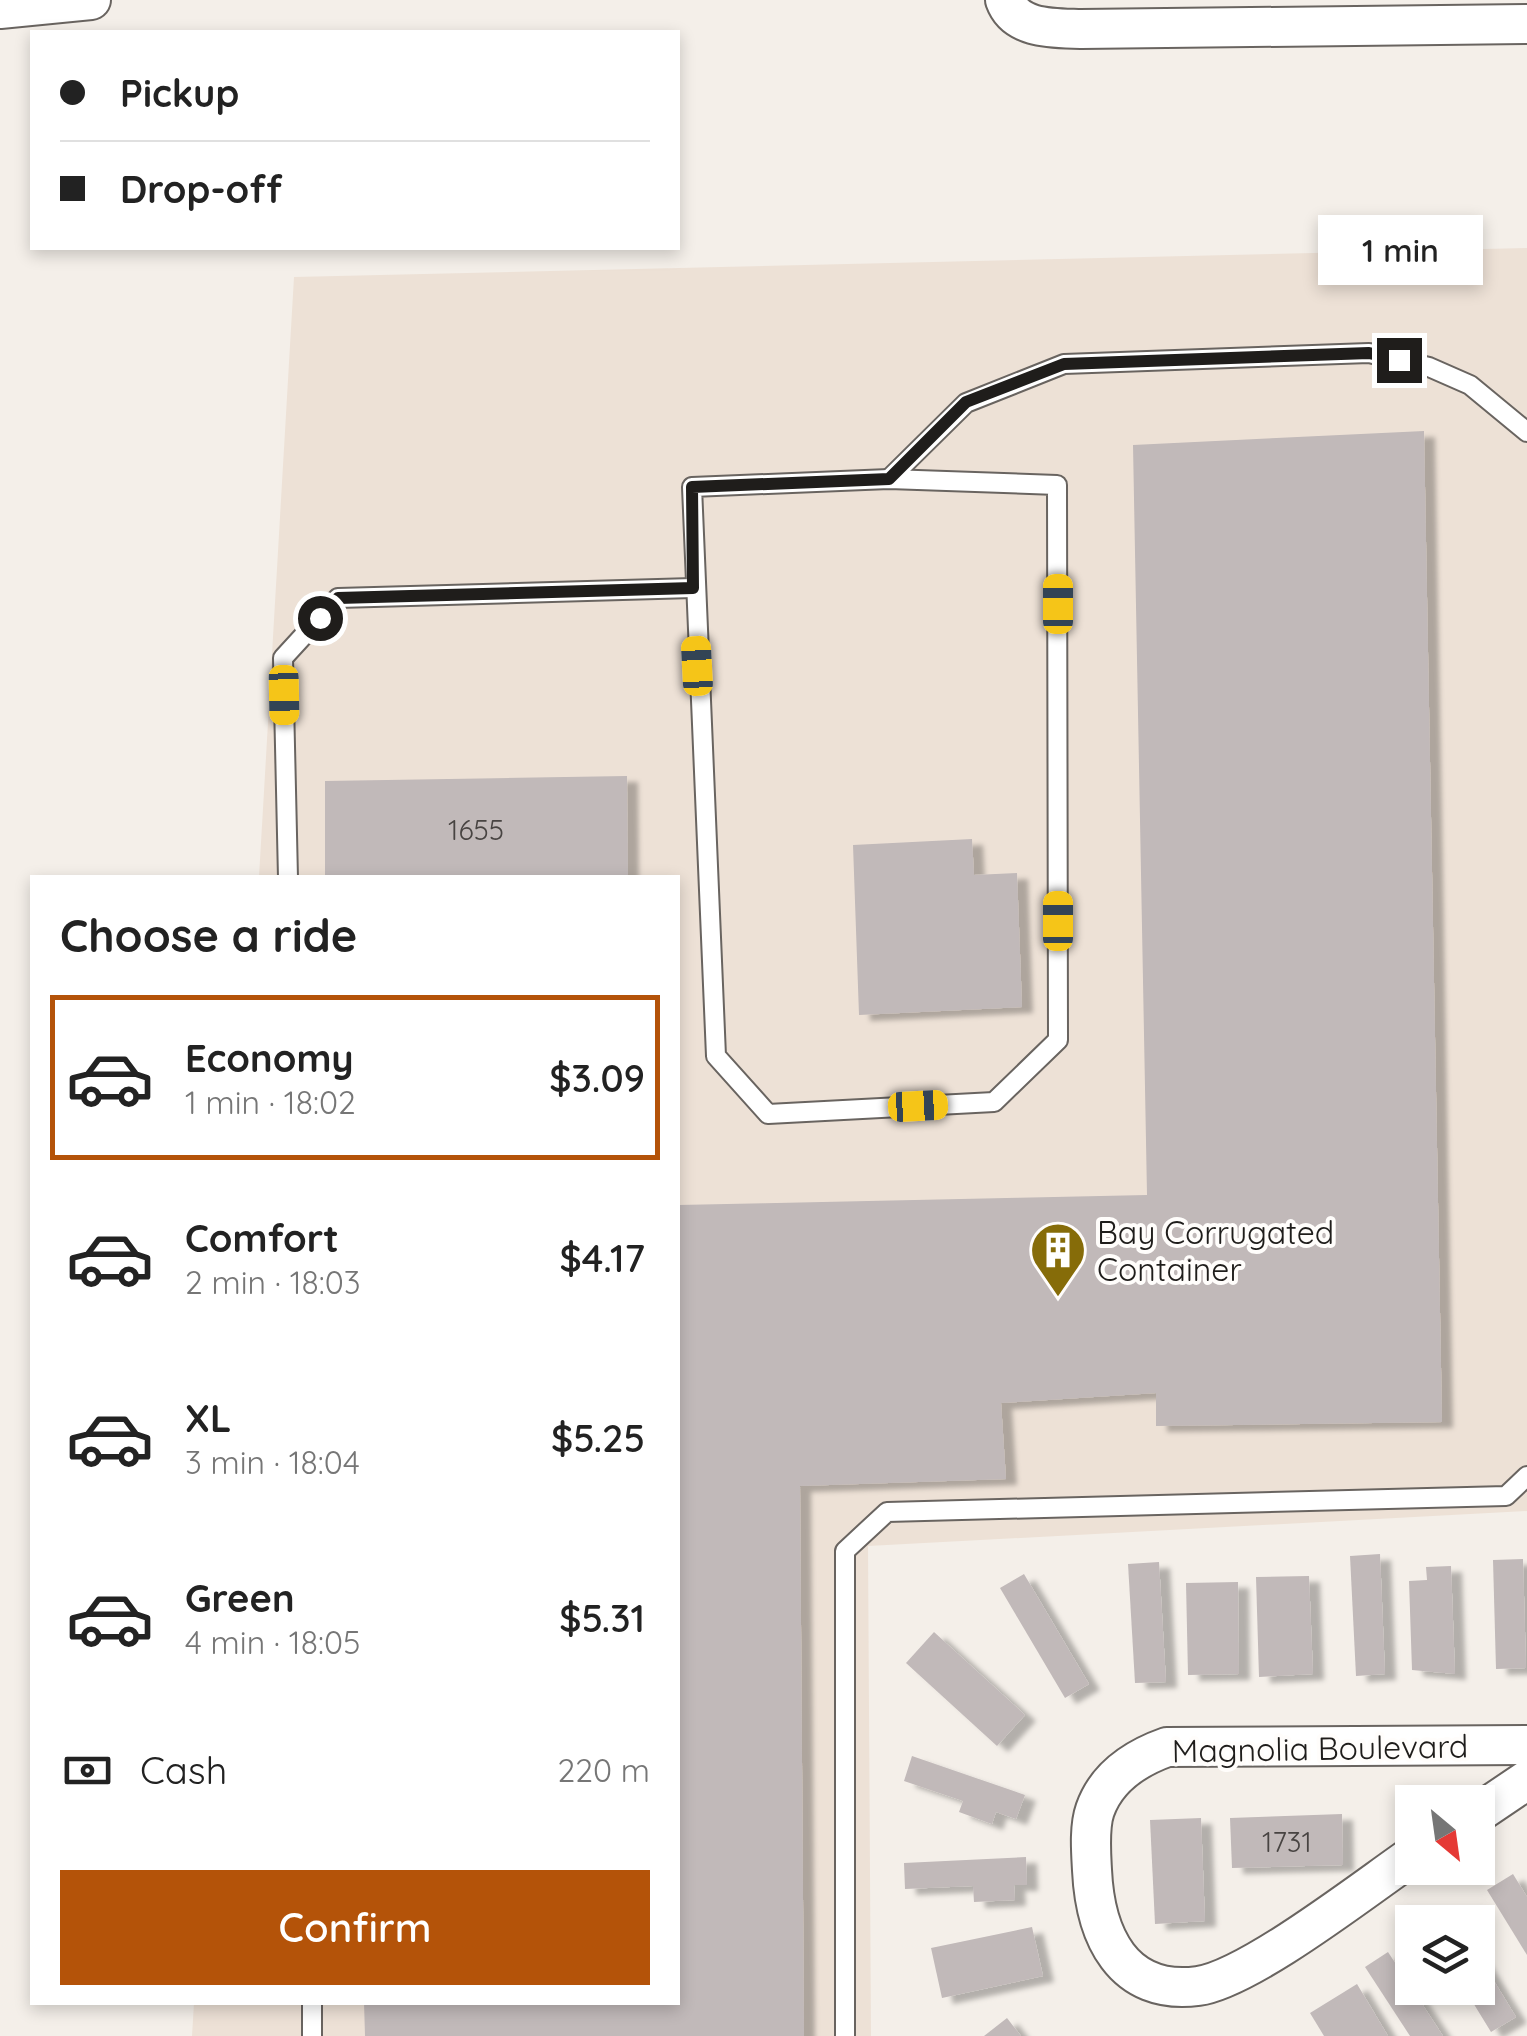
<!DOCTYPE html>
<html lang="en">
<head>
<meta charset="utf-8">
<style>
  body { margin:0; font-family:Quicksand,sans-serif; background:#f6f6f6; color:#222; height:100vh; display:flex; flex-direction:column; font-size:38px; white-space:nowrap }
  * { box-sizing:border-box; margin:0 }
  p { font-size:32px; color:#767676 }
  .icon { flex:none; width:55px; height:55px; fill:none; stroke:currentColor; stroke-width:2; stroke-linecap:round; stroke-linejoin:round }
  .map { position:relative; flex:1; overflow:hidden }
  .drawer { position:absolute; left:30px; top:875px; width:650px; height:1130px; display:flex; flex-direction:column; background:#fff; border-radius:0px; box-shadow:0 5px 15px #0003 }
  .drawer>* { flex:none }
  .banner { position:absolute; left:30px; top:30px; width:650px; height:220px; border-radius:0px; box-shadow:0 5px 15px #0003; display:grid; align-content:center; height:220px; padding:0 30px; background:#fff }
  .needle { width:65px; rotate:151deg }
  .tools { position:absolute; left:1395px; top:1785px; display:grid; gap:20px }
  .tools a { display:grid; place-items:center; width:100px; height:100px; border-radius:0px; background:#fff; box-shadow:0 5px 15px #0003; font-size:50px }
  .end { position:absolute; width:45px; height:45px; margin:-22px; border:12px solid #1f1d1b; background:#fff; box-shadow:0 0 0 5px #fff }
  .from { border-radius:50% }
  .bubble { position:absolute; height:70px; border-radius:0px; background:#fff; box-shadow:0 5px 15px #0003; font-size:32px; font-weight:600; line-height:70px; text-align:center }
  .car { position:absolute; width:30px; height:60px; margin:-30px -15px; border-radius:12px; box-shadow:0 0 8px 2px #0007; background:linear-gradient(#f5c518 24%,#345 0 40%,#f5c518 0 76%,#345 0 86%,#f5c518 0) }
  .banner b { display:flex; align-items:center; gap:35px; height:95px; font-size:38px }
  .banner b+b { border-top:2px solid #e0e0e0 }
  .banner i { width:25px; height:25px; background:#222 }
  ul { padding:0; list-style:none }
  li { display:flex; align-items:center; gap:30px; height:165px; margin:0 20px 15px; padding:0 10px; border:5px solid transparent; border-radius:0px }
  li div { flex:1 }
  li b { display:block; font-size:38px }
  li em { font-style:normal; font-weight:600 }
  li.active { border-color:#b45309 }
  li>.icon { width:90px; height:90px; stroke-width:1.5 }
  h2 { padding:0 30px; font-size:45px; line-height:120px }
  .pay { display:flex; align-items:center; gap:25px; height:110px; padding:0 30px; font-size:38px }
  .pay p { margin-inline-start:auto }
  .action { display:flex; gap:20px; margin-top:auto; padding:20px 30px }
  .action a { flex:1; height:115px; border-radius:0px; background:#b45309; color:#fff; font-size:40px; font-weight:600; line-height:115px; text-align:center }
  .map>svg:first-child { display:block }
  .built { fill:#ede1d6 }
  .building { fill:#c1b9b9; filter:url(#shadow) }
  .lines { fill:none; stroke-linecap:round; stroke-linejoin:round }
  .service-casing { stroke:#696460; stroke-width:22 }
  .minor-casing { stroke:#696460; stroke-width:42 }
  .service { stroke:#fff; stroke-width:18 }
  .minor { stroke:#fff; stroke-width:38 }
  .route { stroke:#1f1d1b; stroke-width:12 }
  .labels { text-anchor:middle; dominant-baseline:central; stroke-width:8; stroke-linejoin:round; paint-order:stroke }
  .number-label { font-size:28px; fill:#484442 }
  .poi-label { font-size:32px; fill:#1f1d1b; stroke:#fffdfb; text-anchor:start }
  .street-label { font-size:32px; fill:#1f1d1b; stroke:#fffdfb }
</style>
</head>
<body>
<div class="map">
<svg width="1527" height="2036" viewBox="0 0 1527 2036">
  <defs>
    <filter id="shadow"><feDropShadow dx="11" dy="6" stdDeviation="2.5" flood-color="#0004"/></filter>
  </defs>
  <rect width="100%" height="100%" fill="#f4efe9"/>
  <polygon class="built" points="1527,248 1527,1511 868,1546 871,2036 192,2036 194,2003 678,2002 678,878 259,877 294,277"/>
  <g class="building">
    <polygon points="1424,431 1442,1422 1156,1426 1156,1393 1001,1403 1006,1479 800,1486 804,2036 365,2036 364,2002 678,2002 678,1205 1147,1195 1133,445"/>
    <polygon points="627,776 628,878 325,878 325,781"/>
    <polygon points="972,839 974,875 1017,873 1022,1007 859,1015 853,845"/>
    <polygon points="1380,1554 1385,1674 1356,1676 1350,1556"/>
    <polygon points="1523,1559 1526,1668 1496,1669 1493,1560"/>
    <polygon points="1159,1562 1166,1682 1135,1683 1128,1564"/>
    <polygon points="1451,1566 1455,1674 1412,1670 1409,1581 1427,1580 1426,1567"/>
    <polygon points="1024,1574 1089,1684 1065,1698 1000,1588"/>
    <polygon points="1309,1576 1313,1674 1259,1677 1256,1577"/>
    <polygon points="1238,1582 1239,1674 1188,1675 1186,1583"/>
    <polygon points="934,1632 1025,1715 997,1746 906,1663"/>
    <polygon points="912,1756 1025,1795 1016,1819 996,1812 992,1824 959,1812 963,1801 904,1781"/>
    <polygon points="1342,1814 1343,1865 1232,1868 1230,1818"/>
    <polygon points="1201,1818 1205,1921 1155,1924 1150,1820"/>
    <polygon points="1026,1857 1027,1885 1014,1885 1015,1900 974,1902 973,1886 905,1889 904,1863"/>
    <polygon points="1513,1874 1527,1897 1527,1955 1487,1890"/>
    <polygon points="1032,1927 1043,1976 942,1998 931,1948"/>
    <polygon points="1388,1952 1443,2036 1410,2036 1365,1967"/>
    <polygon points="1478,1955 1516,2017 1491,2032 1464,1988 1478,1988"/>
    <polygon points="1357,1984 1388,2036 1324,2036 1310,2013"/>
    <polygon points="1007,2018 1021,2036 984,2036"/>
  </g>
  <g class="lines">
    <g class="service-casing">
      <g id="service">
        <polygon points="889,479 1057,485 1058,1040 994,1102 768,1114 716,1056 692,487"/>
        <polyline points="889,479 966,403 1064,364 1369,353 1429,367 1470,385 1527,432"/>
        <polyline points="288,878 283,658 338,598 693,588"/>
        <polyline points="312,2002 312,2036"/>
        <polyline points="845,2036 845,1551 887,1512 1506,1496 1527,1476"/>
      </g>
    </g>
    <g class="minor-casing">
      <g id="minor">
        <path d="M1005 0C1016 30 1054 28 1081 29L1527 24"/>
        <polyline points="0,9 91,0"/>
        <polyline points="1478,1813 1527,1780"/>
        <path d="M1412 1856C1364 1889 1249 1979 1198 1986 1122 1996 1095 1935 1092 1870 1091 1852 1089 1827 1095 1810 1107 1776 1136 1758 1167 1747L1527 1745"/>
      </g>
    </g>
    <use href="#service" class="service"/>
    <use href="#minor" class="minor"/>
  </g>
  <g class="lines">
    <polyline class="route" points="320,618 338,598 693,588 692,487 889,479 966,402 1064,364 1369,353 1399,360"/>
  </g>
  <defs>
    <g id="building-pin" transform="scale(2.875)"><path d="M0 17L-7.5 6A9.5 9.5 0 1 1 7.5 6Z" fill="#866c09" stroke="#fffdfb"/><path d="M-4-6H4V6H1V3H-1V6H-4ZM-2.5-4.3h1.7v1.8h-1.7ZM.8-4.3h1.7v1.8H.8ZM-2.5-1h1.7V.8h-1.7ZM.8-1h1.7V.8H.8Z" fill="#fff"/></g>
  </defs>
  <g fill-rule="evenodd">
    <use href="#building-pin" x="1058" y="1250"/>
  </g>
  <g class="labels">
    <g class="number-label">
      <text x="476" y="829">1655</text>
      <text x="1287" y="1841">1731</text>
    </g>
    <g class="poi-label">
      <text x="1097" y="1232">Bay Corrugated<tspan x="1097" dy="37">Container</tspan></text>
    </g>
    <g class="street-label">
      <text transform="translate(1320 1748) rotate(-1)">Magnolia Boulevard</text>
    </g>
  </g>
</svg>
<div class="tools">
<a><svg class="needle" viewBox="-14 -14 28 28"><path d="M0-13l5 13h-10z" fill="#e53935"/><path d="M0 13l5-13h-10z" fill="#767676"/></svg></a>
<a><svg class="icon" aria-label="layers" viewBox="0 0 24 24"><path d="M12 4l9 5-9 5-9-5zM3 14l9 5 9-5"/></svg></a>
</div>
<i class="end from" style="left:320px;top:618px"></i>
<i class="end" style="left:1399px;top:360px"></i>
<div class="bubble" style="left:1318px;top:215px;width:165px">1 min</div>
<i class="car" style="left:1058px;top:604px;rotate:0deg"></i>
<i class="car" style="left:697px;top:666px;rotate:357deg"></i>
<i class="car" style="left:284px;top:695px;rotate:179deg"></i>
<i class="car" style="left:1058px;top:921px;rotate:0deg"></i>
<i class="car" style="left:918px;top:1106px;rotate:87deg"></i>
<div class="banner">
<b><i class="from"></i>Pickup</b>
<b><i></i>Drop-off</b>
</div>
<section class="drawer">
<h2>Choose a ride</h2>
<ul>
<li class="active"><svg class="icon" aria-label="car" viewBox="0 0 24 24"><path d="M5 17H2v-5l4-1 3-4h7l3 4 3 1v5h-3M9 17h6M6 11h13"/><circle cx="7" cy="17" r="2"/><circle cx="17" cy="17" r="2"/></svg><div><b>Economy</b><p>1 min · 18:02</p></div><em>$3.09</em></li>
<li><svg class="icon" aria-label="car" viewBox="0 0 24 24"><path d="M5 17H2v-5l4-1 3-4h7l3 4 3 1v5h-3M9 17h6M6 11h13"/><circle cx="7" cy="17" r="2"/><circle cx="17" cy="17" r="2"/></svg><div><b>Comfort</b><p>2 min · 18:03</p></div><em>$4.17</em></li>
<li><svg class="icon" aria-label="car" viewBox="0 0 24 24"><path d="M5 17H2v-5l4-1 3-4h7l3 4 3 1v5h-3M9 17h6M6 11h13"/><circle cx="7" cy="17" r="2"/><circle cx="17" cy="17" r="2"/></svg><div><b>XL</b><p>3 min · 18:04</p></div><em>$5.25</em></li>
<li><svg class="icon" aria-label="car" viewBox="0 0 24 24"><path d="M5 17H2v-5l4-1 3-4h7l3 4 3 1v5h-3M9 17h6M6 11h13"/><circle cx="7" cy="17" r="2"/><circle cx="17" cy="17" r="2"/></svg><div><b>Green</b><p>4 min · 18:05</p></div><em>$5.31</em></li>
</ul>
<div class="pay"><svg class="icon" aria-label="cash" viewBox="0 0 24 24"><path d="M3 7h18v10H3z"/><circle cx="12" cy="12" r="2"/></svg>Cash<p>220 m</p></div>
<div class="action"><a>Confirm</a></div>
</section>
</div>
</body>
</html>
